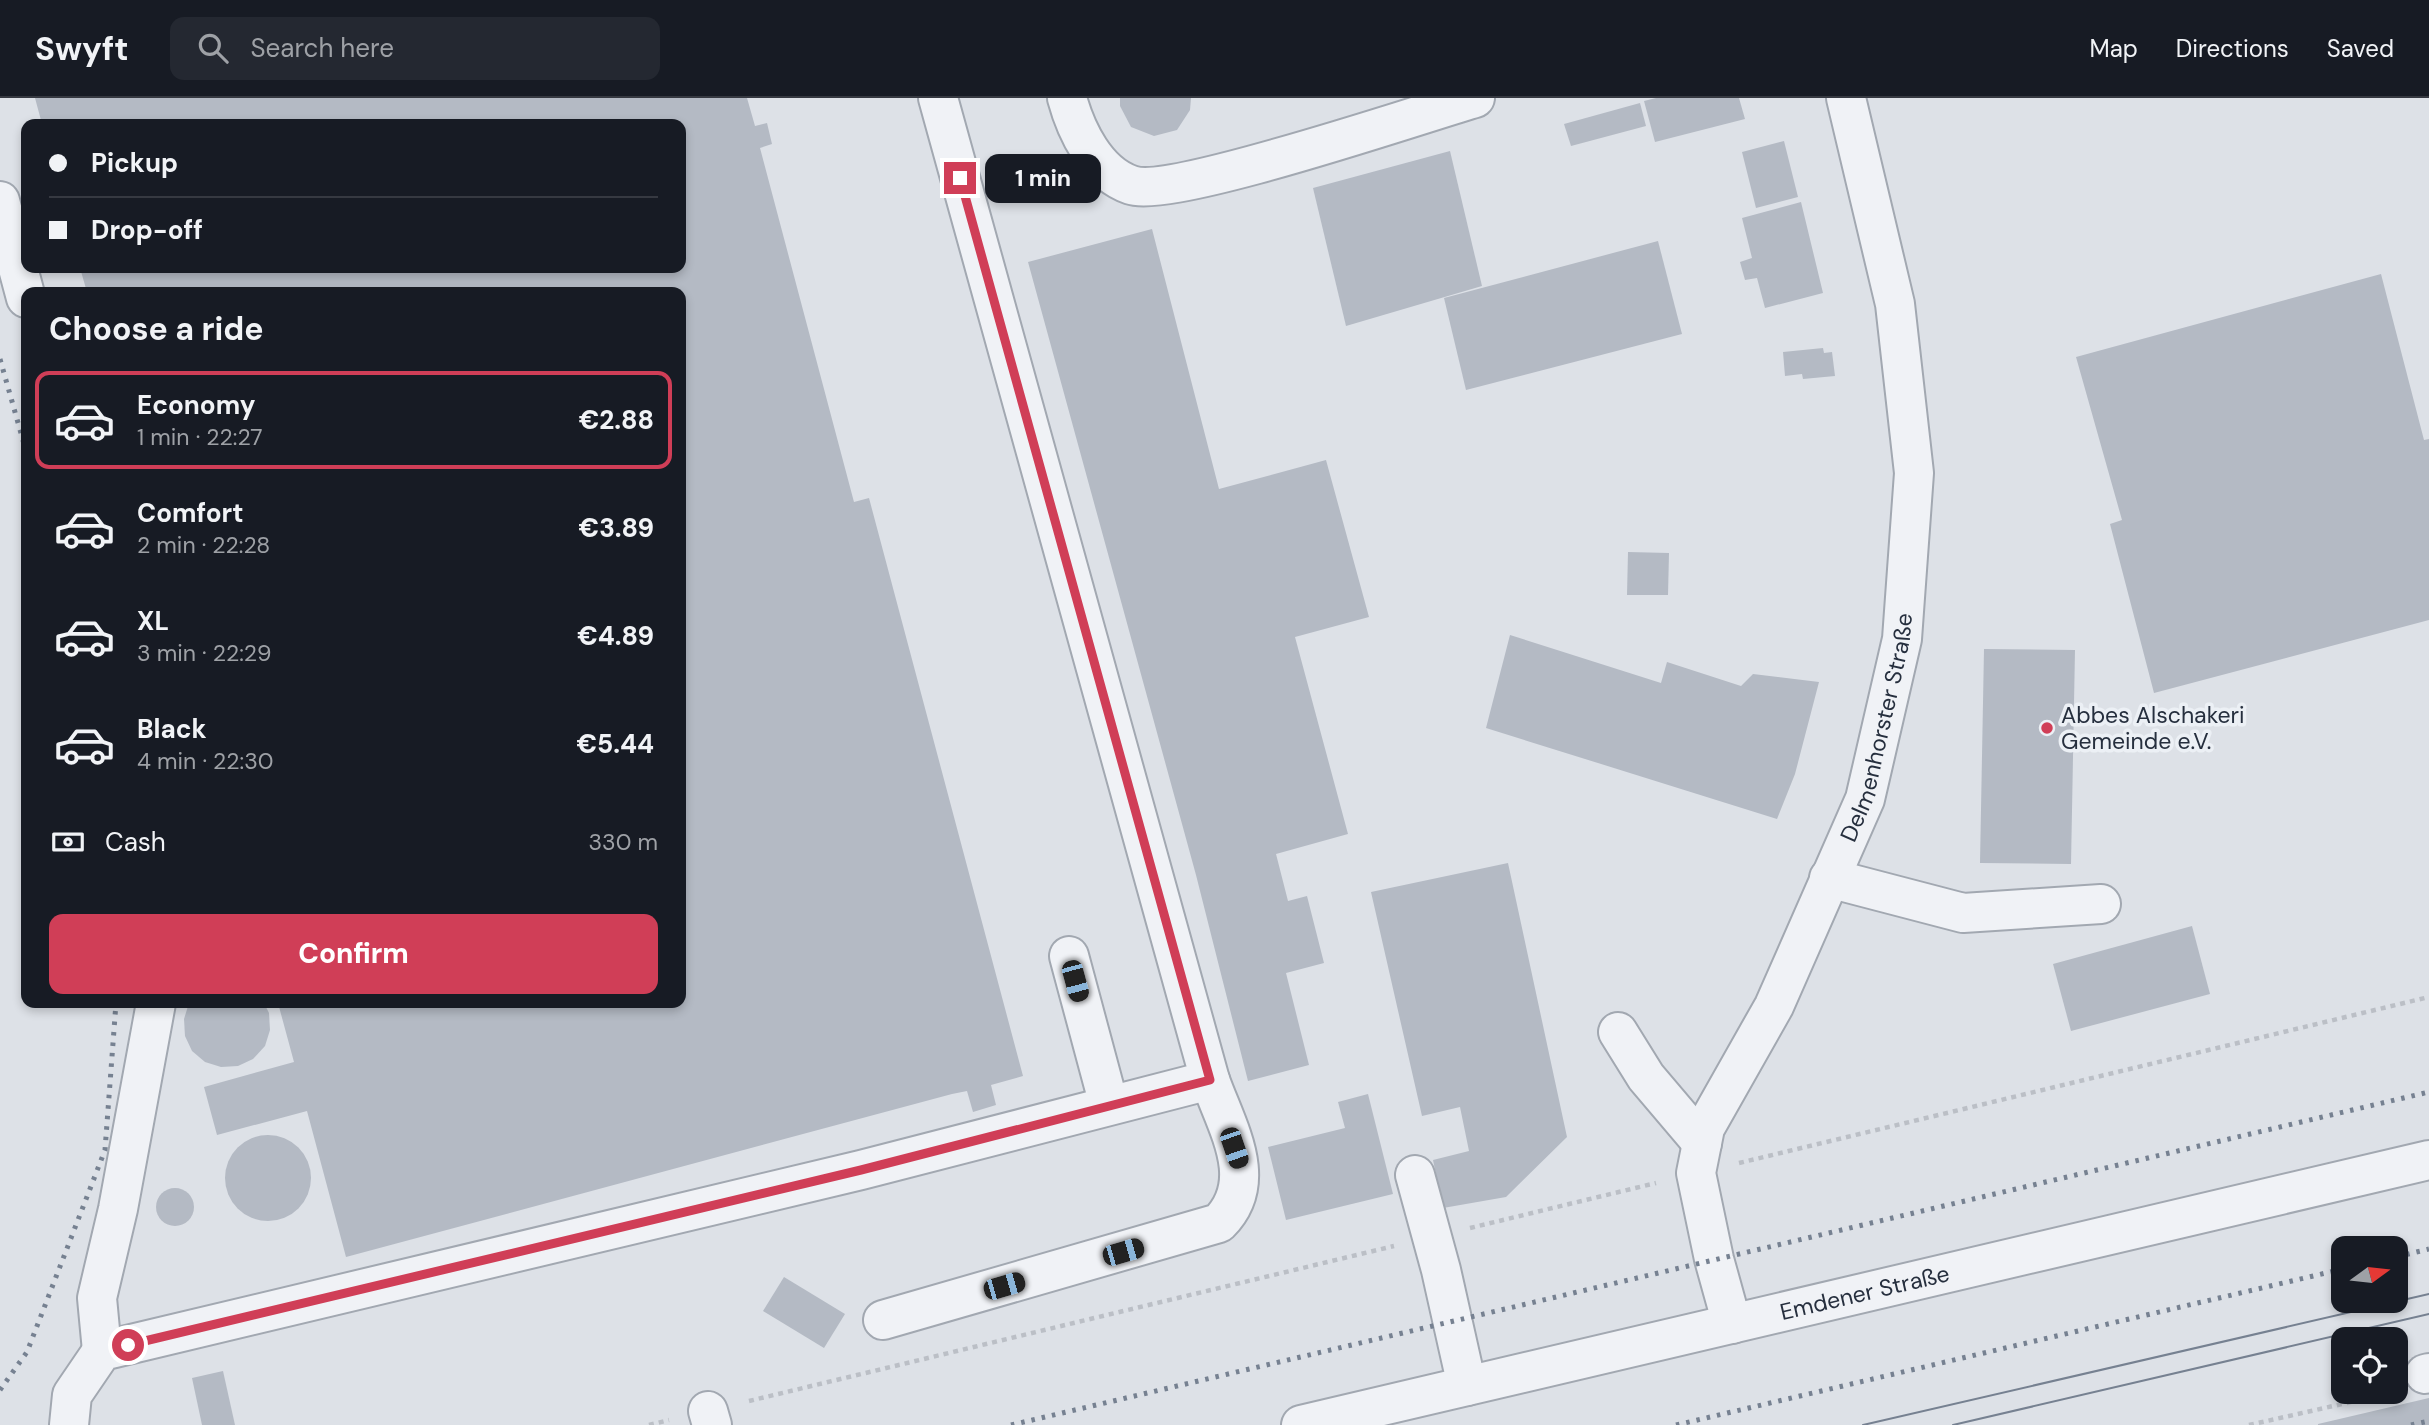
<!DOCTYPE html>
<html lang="en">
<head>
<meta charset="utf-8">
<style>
  body { margin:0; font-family:"DM Sans",sans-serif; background:#242831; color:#f1f3f6; height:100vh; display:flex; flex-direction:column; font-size:26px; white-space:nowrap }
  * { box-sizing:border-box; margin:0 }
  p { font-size:23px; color:#9ea1a6 }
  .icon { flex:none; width:38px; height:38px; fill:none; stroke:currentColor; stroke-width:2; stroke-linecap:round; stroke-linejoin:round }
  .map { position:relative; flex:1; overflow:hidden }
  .sheet { position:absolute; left:21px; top:189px; width:665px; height:721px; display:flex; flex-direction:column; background:#171b24; border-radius:14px; box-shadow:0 4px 10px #0003 }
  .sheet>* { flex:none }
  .guide { position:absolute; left:21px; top:21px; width:665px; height:154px; border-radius:14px; box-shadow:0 4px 10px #0003; display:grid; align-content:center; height:154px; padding:0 28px; background:#171b24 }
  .needle { width:46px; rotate:75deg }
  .buttons { position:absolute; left:2331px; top:1138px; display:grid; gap:14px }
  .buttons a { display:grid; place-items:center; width:77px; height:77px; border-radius:14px; background:#171b24; box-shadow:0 4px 10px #0003; font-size:35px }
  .end { position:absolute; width:32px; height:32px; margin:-16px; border:9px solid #d03e57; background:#fff; box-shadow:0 0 0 4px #fff }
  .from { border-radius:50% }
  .bubble { position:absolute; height:49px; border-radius:14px; background:#171b24; box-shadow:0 4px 10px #0003; font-size:23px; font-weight:800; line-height:49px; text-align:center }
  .car { position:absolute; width:21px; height:42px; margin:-21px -10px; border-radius:9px; box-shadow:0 0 5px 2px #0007; background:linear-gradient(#222 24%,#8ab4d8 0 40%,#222 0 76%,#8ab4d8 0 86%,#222 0) }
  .guide b { display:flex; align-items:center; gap:24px; height:66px; font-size:26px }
  .guide b+b { border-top:2px solid #363941 }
  .guide i { width:18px; height:18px; background:#f1f3f6 }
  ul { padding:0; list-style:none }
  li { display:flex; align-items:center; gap:21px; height:98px; margin:0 14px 10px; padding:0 14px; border:4px solid transparent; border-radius:14px }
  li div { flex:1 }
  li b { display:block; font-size:26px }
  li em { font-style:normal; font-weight:800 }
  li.current { border-color:#d03e57 }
  li>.icon { width:63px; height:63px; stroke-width:1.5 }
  h2 { padding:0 28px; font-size:32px; line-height:84px }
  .pay { display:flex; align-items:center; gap:18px; height:77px; padding:0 28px; font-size:26px }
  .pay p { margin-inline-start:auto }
  .cta { display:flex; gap:14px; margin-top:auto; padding:14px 28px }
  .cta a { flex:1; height:80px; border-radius:14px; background:#d03e57; color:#fff; font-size:28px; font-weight:800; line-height:80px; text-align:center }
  header { display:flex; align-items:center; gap:42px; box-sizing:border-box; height:98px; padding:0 35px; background:#171b24; border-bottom:2px solid #363941 }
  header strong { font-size:33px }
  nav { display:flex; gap:38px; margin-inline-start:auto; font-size:24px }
  .search { width:490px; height:63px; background:#242831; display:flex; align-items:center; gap:18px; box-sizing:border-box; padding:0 24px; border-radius:14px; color:#9ea1a6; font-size:26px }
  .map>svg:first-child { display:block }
  .building { fill:#b4bac4 }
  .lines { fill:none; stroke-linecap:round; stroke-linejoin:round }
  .minor-casing { stroke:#a2a8b1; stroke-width:42 }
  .path { stroke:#bbbfc6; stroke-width:4.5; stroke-dasharray:5 5; stroke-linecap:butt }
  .minor { stroke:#f0f2f6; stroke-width:38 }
  .tram { stroke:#768191; stroke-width:2 }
  .rail { stroke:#768191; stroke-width:5; stroke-dasharray:3.5 7; stroke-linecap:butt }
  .route { stroke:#d03e57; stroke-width:9 }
  .poi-dot { fill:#d03e57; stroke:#ecf0f5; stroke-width:2.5 }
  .labels { text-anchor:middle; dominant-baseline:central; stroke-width:7; stroke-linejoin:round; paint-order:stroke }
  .poi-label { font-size:23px; fill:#262f3e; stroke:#ecf0f5; text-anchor:start }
  .street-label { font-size:23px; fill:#262f3e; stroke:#ecf0f5 }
</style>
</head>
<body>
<header>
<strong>Swyft</strong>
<div class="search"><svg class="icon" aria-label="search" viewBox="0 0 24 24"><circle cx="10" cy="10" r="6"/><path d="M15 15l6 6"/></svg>Search here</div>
<nav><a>Map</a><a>Directions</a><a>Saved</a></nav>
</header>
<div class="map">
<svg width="2429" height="1327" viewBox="0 0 2429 1327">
  <rect width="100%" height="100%" fill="#dde1e7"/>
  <g class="building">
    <polygon points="35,0 747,0 755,28 767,25 772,46 760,50 854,404 869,400 1023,978 991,987 996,1007 973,1014 967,993 952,996 346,1159 307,1013 217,1037 204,989 294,964 278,905 681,905 681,194 87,194 80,170 681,170 681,26 42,26"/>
    <polygon points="1120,0 1191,0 1190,12 1177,32 1154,38 1131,29 1120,8"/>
    <polygon points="1656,0 1739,0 1745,21 1655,44 1644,3"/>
    <polygon points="1640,5 1646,28 1571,48 1564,26"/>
    <polygon points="1784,43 1798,99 1756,110 1742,54"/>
    <polygon points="1450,53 1482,188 1346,228 1313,90"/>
    <polygon points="1801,104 1823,195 1765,210 1757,180 1745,182 1740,164 1752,160 1742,120"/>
    <polygon points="1152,131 1219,391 1326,362 1369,519 1295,539 1348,736 1276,756 1288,803 1307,798 1324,865 1286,875 1309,967 1248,983 1196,777 1028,164"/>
    <polygon points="1658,143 1682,236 1466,292 1444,200"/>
    <polygon points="2381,176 2424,342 2429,341 2429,522 2154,595 2110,426 2122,422 2076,259"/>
    <polygon points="1823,250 1824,255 1832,254 1835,278 1803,281 1802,276 1785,278 1783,254"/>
    <polygon points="1628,454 1669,455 1668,497 1627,497"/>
    <polygon points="1510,537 1661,585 1667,564 1741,588 1753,576 1819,584 1795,676 1777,721 1486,630"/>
    <polygon points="1984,551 2075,552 2071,766 1980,765"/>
    <polygon points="1508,765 1567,1039 1506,1099 1443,1110 1433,1062 1469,1053 1460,1009 1422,1018 1371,794"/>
    <polygon points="2192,828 2210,896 2071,933 2053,866"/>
    <polygon points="189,905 264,905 269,915 270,932 265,948 253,961 238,968 221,969 205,964 192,953 185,938 184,921"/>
    <polygon points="1368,996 1393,1096 1286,1122 1268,1049 1345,1030 1338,1004"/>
    <circle cx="268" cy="1080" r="43"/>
    <circle cx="175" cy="1109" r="19"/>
    <polygon points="784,1179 845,1216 824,1250 763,1213"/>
    <polygon points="223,1273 235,1327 202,1327 192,1280"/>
    <polygon points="2429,1300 2429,1327 2318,1327 2318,1326"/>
  </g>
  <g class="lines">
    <g class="minor-casing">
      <g id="minor">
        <path d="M1067 0C1076 33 1096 75 1131 87 1171 101 1420 16 1475 0"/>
        <polyline points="0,103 26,200"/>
        <polyline points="1829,780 1963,815 2101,806"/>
        <polyline points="1069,858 1109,1007"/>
        <polyline points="1618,934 1646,979 1702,1045"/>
        <polyline points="1415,1077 1441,1172 1467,1288"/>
        <path d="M883 1222 1219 1125C1261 1083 1227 1030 1210 982"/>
        <path id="s1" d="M1732 1226 1714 1161 1696 1075 1705 1030 1774 908 1865 701 1902 541 1914 375 1895 206 1846 0"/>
        <polyline points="102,1253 97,1200 118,1111 156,905"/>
        <polyline points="2425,1276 2429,1275"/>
        <polyline points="708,1313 712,1327"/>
        <polyline points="69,1327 72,1297 102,1253 861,1072 1210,982 938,0"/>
        <path id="s2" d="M1301 1327 2429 1062"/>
      </g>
    </g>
    <g class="path">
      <polyline points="1739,1065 2429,899"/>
      <polyline points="1470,1130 1656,1085"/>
      <polyline points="749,1303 1394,1148"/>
      <polyline points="649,1327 669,1322"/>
      <polyline points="2249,1327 2391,1295"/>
    </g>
    <use href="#minor" class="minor"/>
    <g class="tram">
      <polyline points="1863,1327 2429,1196"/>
      <polyline points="1953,1327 2429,1216"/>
    </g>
    <g class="rail">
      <polyline points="0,261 26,353"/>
      <polyline points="2396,1159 2429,1151"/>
      <polyline points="0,1292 27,1254 105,1052 116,905"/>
      <polyline points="1011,1327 2429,994"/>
      <polyline points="1676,1327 2343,1171"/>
      <polyline points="2411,1327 2429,1323"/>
    </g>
  </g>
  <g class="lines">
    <polyline class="route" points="128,1247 861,1072 1210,982 960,80"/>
  </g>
  <circle class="poi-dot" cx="2047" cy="630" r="7"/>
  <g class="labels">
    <g class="poi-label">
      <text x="2061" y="617">Abbes Alschakeri<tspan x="2061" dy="26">Gemeinde e.V.</tspan></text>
    </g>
    <g class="street-label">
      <text stroke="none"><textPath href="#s1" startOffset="640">Delmenhorster Straße</textPath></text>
      <text stroke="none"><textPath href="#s2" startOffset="579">Emdener Straße</textPath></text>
    </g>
  </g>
</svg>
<div class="buttons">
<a><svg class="needle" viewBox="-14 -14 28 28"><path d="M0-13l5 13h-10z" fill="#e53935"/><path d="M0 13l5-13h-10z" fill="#9ea1a6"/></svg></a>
<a><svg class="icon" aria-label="locate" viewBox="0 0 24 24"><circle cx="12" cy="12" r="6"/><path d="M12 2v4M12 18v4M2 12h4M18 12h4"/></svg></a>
</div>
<i class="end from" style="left:128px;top:1247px"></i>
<i class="end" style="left:960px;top:80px"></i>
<div class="bubble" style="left:985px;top:56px;width:116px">1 min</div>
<i class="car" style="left:1075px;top:883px;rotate:165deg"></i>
<i class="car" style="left:1234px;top:1050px;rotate:161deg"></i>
<i class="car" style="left:1123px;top:1154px;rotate:74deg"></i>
<i class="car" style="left:1004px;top:1188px;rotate:74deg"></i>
<div class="guide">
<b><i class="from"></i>Pickup</b>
<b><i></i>Drop-off</b>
</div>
<section class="sheet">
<h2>Choose a ride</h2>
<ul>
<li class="current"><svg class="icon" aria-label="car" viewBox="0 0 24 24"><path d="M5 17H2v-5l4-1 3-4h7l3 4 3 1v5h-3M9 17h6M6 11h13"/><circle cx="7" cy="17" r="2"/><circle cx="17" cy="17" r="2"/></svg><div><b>Economy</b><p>1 min · 22:27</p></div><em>€2.88</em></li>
<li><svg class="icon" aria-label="car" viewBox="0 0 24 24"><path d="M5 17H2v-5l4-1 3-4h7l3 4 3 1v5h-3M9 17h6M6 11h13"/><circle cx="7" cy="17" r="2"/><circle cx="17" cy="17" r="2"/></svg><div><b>Comfort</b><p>2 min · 22:28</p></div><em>€3.89</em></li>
<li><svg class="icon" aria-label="car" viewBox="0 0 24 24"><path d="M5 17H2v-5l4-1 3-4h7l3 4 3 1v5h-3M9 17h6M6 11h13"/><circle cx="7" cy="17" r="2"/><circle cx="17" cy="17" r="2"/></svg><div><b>XL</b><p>3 min · 22:29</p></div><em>€4.89</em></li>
<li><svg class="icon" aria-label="car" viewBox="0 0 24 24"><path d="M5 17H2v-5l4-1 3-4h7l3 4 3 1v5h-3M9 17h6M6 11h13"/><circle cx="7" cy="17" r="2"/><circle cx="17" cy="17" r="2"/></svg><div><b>Black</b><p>4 min · 22:30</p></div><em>€5.44</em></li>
</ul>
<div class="pay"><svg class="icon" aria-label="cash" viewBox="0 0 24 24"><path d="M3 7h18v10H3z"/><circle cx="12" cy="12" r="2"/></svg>Cash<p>330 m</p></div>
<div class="cta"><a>Confirm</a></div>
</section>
</div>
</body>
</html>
